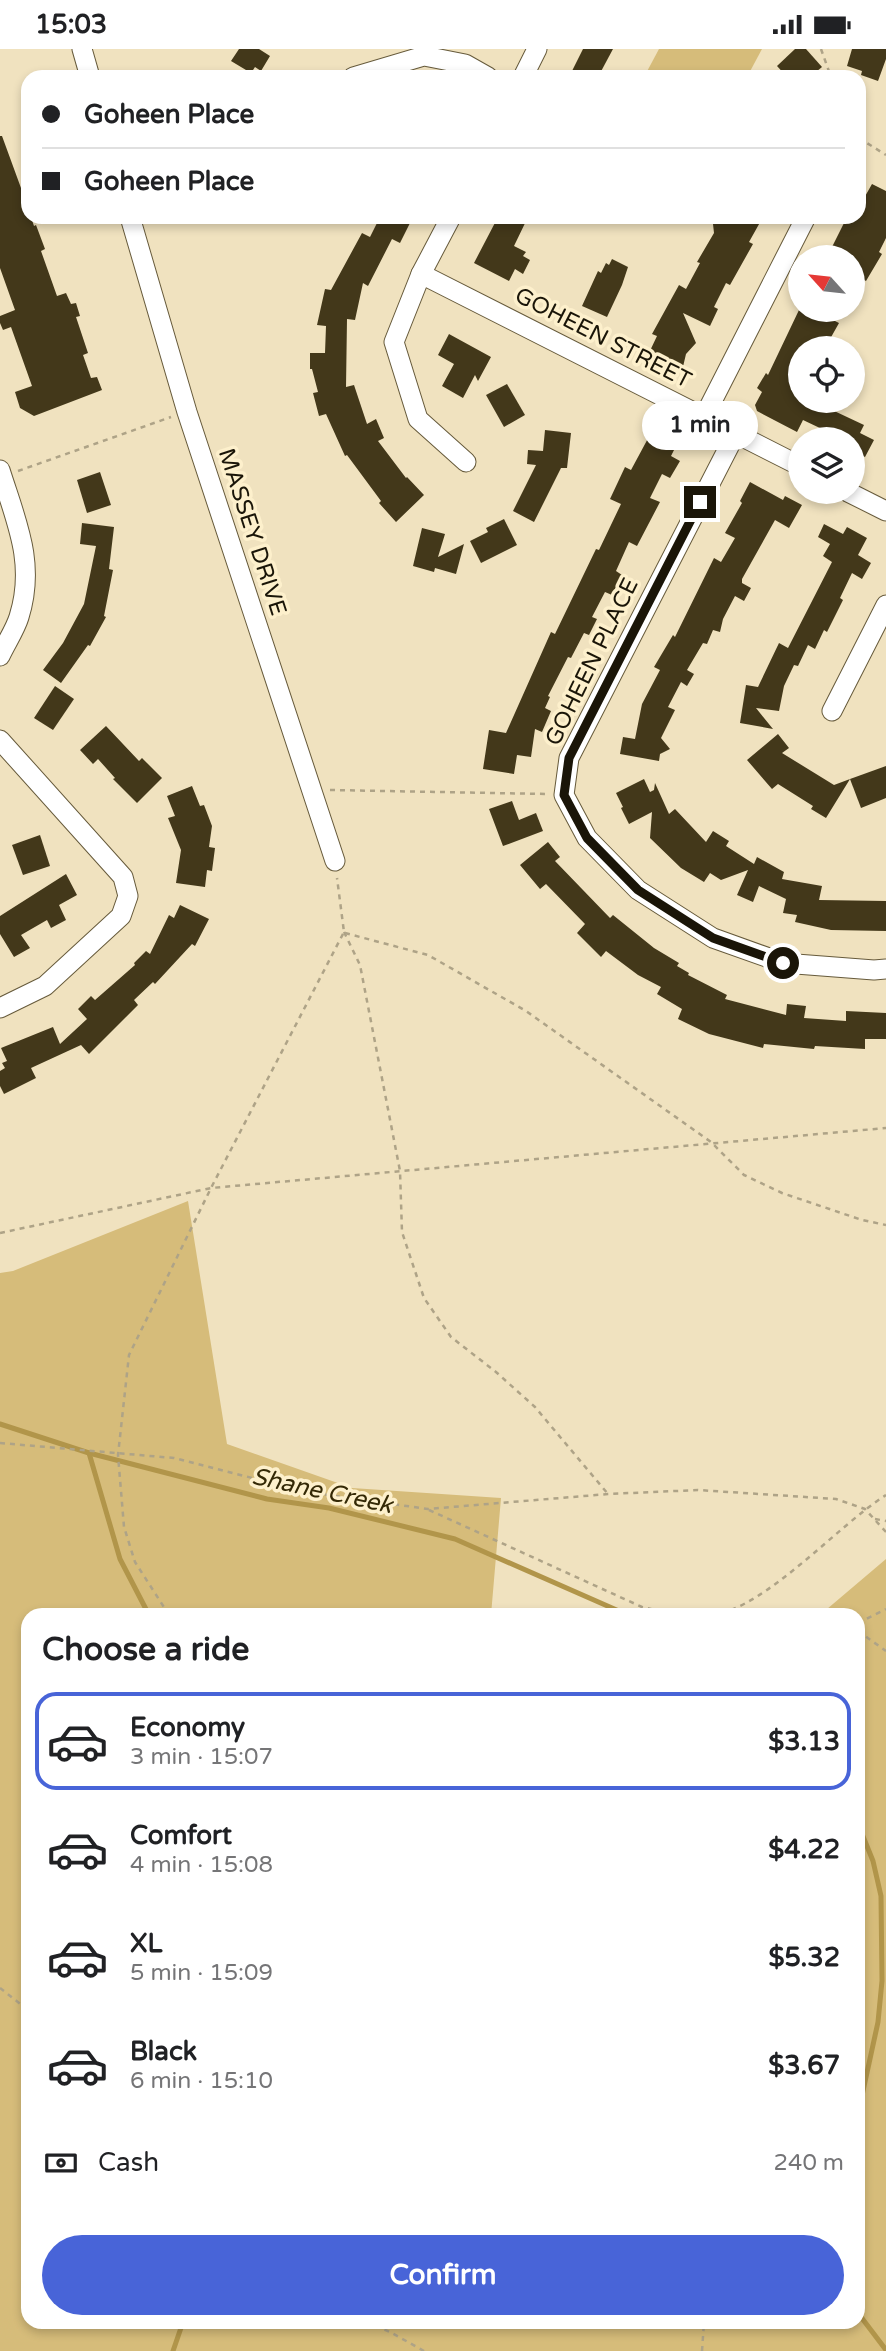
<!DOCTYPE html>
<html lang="en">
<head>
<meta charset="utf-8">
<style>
  body { margin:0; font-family:"Varela Round",sans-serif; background:#f2f2f2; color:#202124; height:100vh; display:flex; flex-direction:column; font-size:26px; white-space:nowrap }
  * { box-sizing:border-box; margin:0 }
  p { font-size:23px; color:#757577 }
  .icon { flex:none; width:38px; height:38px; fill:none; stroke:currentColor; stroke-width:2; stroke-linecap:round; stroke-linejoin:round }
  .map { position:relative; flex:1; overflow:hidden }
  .panel { position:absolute; left:21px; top:1559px; width:844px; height:721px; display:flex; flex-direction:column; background:#fff; border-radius:21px; box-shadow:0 4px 10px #0003 }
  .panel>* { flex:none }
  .banner { position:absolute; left:21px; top:21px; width:845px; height:154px; border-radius:21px; box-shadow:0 4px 10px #0003; display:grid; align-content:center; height:154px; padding:0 21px; background:#fff }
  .needle { width:46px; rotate:297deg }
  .tools { position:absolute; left:788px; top:196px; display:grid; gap:14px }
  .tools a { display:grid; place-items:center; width:77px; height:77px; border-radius:50%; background:#fff; box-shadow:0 4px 10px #0003; font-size:35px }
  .end { position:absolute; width:32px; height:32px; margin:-16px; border:9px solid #1a1508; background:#fff; box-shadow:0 0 0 4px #fff }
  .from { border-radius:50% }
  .bubble { position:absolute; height:49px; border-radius:24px; background:#fff; box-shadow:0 4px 10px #0003; font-size:23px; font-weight:800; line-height:49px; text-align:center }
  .banner b { display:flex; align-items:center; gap:24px; height:66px; font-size:26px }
  .banner b+b { border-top:2px solid #e0e0e0 }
  .banner i { width:18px; height:18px; background:#202124 }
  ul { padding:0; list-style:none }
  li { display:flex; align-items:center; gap:21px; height:98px; margin:0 14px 10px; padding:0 7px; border:4px solid transparent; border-radius:21px }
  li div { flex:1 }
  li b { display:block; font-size:26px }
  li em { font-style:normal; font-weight:800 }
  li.active { border-color:#4864d8 }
  li>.icon { width:63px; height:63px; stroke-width:1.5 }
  h2 { padding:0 21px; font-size:32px; line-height:84px }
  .pay { display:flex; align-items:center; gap:18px; height:77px; padding:0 21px; font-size:26px }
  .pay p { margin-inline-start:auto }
  .button { display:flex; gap:14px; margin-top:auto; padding:14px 21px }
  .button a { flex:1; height:80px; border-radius:42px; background:#4864d8; color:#fff; font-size:28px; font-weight:800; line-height:80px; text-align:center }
  .status { display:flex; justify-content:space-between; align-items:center; height:49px; padding:0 35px; background:#fff; direction:ltr }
  .status svg { height:19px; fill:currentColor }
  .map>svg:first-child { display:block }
  .green { fill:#d6bc7a }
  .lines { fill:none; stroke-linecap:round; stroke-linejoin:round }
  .stream { stroke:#b1954a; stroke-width:5 }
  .building { fill:#43381a }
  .minor-casing { stroke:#665a3b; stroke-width:21 }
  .path { stroke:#aea387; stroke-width:2.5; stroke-dasharray:5 5; stroke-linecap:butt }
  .minor { stroke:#fff; stroke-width:19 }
  .route { stroke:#1a1508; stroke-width:9 }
  .labels { text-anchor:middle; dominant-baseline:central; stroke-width:7; stroke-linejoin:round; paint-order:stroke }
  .street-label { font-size:23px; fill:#1a1508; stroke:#fdf0cc }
  .water-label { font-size:24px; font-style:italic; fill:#342906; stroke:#fdf0cc }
</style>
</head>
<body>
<div class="status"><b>15:03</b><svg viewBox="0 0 49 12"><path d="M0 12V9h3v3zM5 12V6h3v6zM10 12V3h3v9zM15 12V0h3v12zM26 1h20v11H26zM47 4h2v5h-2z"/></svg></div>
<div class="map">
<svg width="886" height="2302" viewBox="0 0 886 2302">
  <rect width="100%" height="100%" fill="#f0e2bf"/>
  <g class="green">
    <polygon points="659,0 762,0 747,28 644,28"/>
    <polygon points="188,1152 227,1395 352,1439 501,1449 491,1566 28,1566 28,2273 858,2273 858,1566 820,1566 886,1510 886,2302 0,2302 0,1224 13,1222"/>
  </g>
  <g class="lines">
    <g class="stream">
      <polyline points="0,1375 89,1404 267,1450 329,1459 455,1490 628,1566"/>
      <polyline points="89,1404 120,1510 149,1566"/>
      <polyline points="858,1775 873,1812 881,1847 882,1932 878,1973 858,2065"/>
      <polyline points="858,2264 886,2301"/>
      <polyline points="173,2302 183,2273"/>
    </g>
  </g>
  <g class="building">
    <polygon points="239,0 259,0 270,7 261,22 255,18 251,24 231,12"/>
    <polygon points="583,0 613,0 598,28 569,28"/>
    <polygon points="795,0 806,0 822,18 810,28 787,28 777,17"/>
    <polygon points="852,0 886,0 886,10 878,32 861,26 862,22 847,17"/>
    <polygon points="0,87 2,87 21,139 24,138 28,151 28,168 31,168 34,177 36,176 45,200 41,202 57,247 66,244 71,255 76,254 80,267 76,268 88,304 83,306 91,329 97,328 102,341 34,367 20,359 15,343 32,337 11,278 3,281 0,274 0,267 15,261 0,219"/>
    <polygon points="872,135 886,142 886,189 879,203 882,205 866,232 852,225 852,208 827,208 847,168 859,168 859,158"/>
    <polygon points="380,168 413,168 400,194 392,190 368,237 363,234 355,271 347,270 346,338 354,336 367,375 376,370 384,389 378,392 406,429 407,428 424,446 396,473 379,454 381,452 347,406 345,407 326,365 319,367 313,344 318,343 312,320 310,320 310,304 325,304 326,277 317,276 325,240 331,241 362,184 370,188"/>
    <polygon points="498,168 528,168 514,197 526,203 523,207 530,211 523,225 515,220 509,232 474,214"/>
    <polygon points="724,168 763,168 749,193 753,195 730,236 726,234 714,258 718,260 710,277 683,264 696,294 686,305 682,322 648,306 657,287 652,285 679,236 686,240 700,214 697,213 714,184 713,175"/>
    <polygon points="612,210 628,218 622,236 607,268 582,257 598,222 601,224 606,214 609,216"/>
    <polygon points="799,261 838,261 833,271 839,274 825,299 800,299 800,352 813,352 864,376 860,384 874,391 865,408 852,402 852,390 843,390 803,371 797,383 757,362 755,356 762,343 757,339 766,324 768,326"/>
    <polygon points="449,285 491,308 478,332 475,326 463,349 442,337 454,315 438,306"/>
    <polygon points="507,335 525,366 504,378 486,346"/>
    <polygon points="545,381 571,384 567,419 561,419 534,473 513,462 536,416 527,415 528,401 543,402"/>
    <polygon points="652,382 677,395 671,407 680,412 670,429 662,425 650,449 660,453 637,497 629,493 616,522 622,526 612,546 605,543 592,568 597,570 589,586 584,584 571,609 568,608 548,647 550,648 545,659 551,662 542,683 535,680 531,708 517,706 514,725 483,720 489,681 506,684 551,583 555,585 596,500 599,501 621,455 610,450 625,418 631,421"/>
    <polygon points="100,423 111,456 87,464 77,431"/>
    <polygon points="750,433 783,451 785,447 802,456 789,479 775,471 742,530 742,534 751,539 744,552 735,547 723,570 720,583 713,581 707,595 703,594 687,621 694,625 687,637 681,633 668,658 675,661 661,689 670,700 660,705 659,712 620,705 623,688 635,690 642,655 660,621 654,618 673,586 675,588 714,509 721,513 735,489 725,484 742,454 740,452"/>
    <polygon points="504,470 517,496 481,514 470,492 488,483 486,479"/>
    <polygon points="82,474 114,478 109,520 113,521 104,567 106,568 90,597 88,596 61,634 43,621 63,594 84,555 96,497 80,495"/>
    <polygon points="824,475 843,485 847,478 867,489 858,506 871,514 862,530 852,524 840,549 843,551 827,583 824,581 815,600 808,596 798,617 794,616 784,637 779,662 756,659 773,680 740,674 746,636 758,638 779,594 788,599 832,513 823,507 830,495 818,488"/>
    <polygon points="422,479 445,485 438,508 464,495 456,525 435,519 434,523 413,517"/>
    <polygon points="55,637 74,650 53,681 34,669"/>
    <polygon points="106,677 139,712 142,709 162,729 137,754 113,730 115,729 98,710 93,715 80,701"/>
    <polygon points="778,685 789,699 782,704 834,736 850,730 826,769 811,760 813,757 778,735 772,740 747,711"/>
    <polygon points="886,717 886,749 861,759 850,730"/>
    <polygon points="644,730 650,743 654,741 655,734 669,765 675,760 706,793 713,782 729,792 726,797 754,815 757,808 784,823 782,830 822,837 819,851 886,852 886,882 831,881 795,873 797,866 783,864 786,850 759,837 753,853 737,846 748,821 721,831 710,824 704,833 681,819 650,789 652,763 629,775 621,759 623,758 616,744"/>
    <polygon points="192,737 200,757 204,756 212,777 209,798 215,799 212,822 207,821 205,838 176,834 181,801 168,769 175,767 167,747"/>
    <polygon points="512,752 519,771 536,764 543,782 503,797 489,760"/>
    <polygon points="40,786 50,817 23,826 12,796"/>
    <polygon points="548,793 560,808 555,812 610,869 613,866 654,899 679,914 677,917 689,924 688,926 727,946 725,950 786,966 787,955 806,957 804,969 846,972 846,962 886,964 886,990 865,990 865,1000 815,997 814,1000 764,995 763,999 709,985 678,970 682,960 657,945 661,938 638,926 606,902 601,908 577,884 585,875 546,835 540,840 520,816"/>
    <polygon points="66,825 77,846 59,856 66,871 51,879 47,871 21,886 30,899 14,908 0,885 0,867"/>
    <polygon points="180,856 209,870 195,897 192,895 155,935 153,933 134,951 138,956 89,1005 81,996 31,1019 36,1029 4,1045 0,1037 0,1022 5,1019 2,1014 7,1012 1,999 53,978 60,995 87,970 78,960 91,947 95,951 135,916 134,914 146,902 150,905 169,866 174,869"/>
  </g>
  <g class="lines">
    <g class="minor-casing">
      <g id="minor">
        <polyline points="82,0 90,28"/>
        <polyline points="353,28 424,7 465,15 488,28"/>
        <polyline points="523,28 537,0"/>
        <polyline points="130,168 187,363 335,812"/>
        <polyline points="451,168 421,225 394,293 418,370 466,413"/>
        <polyline points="421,225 800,417"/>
        <polyline points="704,368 806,168"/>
        <polyline points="736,384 569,709 564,746 587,789 638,841 713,889 783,914 874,921 886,920"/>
        <path d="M0 421C16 472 36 514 19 568 15 581 6 594 0 607"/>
        <polyline points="848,443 886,462"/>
        <polyline points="832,662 886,556"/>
        <polyline points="0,691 123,828 128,847 121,867 45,937 0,959"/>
      </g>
    </g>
    <g class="path">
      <polyline points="821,0 831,28"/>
      <polyline points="859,89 886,106"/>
      <polyline points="18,422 171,368"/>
      <polyline points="330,741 547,745"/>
      <polyline points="344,883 360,916 400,1122 402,1183 424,1249 451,1288 496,1323 535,1358 608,1445"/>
      <polyline points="345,884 428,906 526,962 711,1093 744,1126 782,1144 862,1171 886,1176"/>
      <polyline points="0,1184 211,1139 886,1079"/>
      <polyline points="0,1394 174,1409 307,1443 428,1460 608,1445 698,1441 836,1450 865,1460 886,1483"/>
      <polyline points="429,1461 642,1558 677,1566"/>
      <polyline points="875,1470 886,1472"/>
      <polyline points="169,1566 135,1513 124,1478 118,1406 129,1306 211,1139 344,883 337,829"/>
      <path d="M712 1566C766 1559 837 1477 886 1446"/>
      <polyline points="858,1574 886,1560"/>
      <polyline points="858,1582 886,1602"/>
      <polyline points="0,1939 28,1961"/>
      <polyline points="366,2273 390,2283 424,2302"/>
      <polyline points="702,2302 704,2273"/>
    </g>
    <use href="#minor" class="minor"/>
  </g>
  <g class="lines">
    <polyline class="route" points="700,453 569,709 564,746 587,789 638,841 713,889 783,914"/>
  </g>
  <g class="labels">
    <g class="street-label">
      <text transform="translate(603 289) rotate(27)">GOHEEN STREET</text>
      <text transform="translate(252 483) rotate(72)">MASSEY DRIVE</text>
      <text transform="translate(592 613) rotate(-64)">GOHEEN PLACE</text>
    </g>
    <g class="water-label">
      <text transform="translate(322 1442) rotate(12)">Shane Creek</text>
    </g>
  </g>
</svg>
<div class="tools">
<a><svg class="needle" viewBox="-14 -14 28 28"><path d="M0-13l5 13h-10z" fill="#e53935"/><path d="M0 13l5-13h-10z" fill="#757577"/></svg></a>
<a><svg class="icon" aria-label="locate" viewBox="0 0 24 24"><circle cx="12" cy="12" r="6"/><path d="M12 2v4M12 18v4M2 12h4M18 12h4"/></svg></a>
<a><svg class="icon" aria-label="layers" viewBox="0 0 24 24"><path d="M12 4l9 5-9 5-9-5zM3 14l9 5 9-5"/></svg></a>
</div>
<i class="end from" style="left:783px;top:914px"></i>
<i class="end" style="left:700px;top:453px"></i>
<div class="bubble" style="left:642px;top:352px;width:116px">1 min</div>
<div class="banner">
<b><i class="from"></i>Goheen Place</b>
<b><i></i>Goheen Place</b>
</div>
<section class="panel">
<h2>Choose a ride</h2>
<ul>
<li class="active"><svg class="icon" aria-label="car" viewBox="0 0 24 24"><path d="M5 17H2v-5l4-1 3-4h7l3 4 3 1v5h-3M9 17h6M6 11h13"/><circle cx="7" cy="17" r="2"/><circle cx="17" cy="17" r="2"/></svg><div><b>Economy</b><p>3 min · 15:07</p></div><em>$3.13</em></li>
<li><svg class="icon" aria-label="car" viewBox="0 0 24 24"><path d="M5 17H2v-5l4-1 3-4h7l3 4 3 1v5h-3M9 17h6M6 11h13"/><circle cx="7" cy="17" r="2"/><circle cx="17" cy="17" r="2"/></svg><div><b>Comfort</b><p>4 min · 15:08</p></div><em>$4.22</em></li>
<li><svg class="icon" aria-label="car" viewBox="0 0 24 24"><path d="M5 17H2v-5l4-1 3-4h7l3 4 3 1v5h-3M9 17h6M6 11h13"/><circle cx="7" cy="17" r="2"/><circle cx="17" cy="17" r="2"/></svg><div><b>XL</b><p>5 min · 15:09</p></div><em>$5.32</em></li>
<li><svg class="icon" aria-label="car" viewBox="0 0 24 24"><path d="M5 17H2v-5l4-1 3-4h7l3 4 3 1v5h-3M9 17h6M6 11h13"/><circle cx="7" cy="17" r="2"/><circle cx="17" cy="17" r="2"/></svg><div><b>Black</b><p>6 min · 15:10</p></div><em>$3.67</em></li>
</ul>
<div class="pay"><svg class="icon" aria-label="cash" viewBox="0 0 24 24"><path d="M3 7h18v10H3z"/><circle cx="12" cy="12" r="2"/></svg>Cash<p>240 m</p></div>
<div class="button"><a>Confirm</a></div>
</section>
</div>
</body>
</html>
